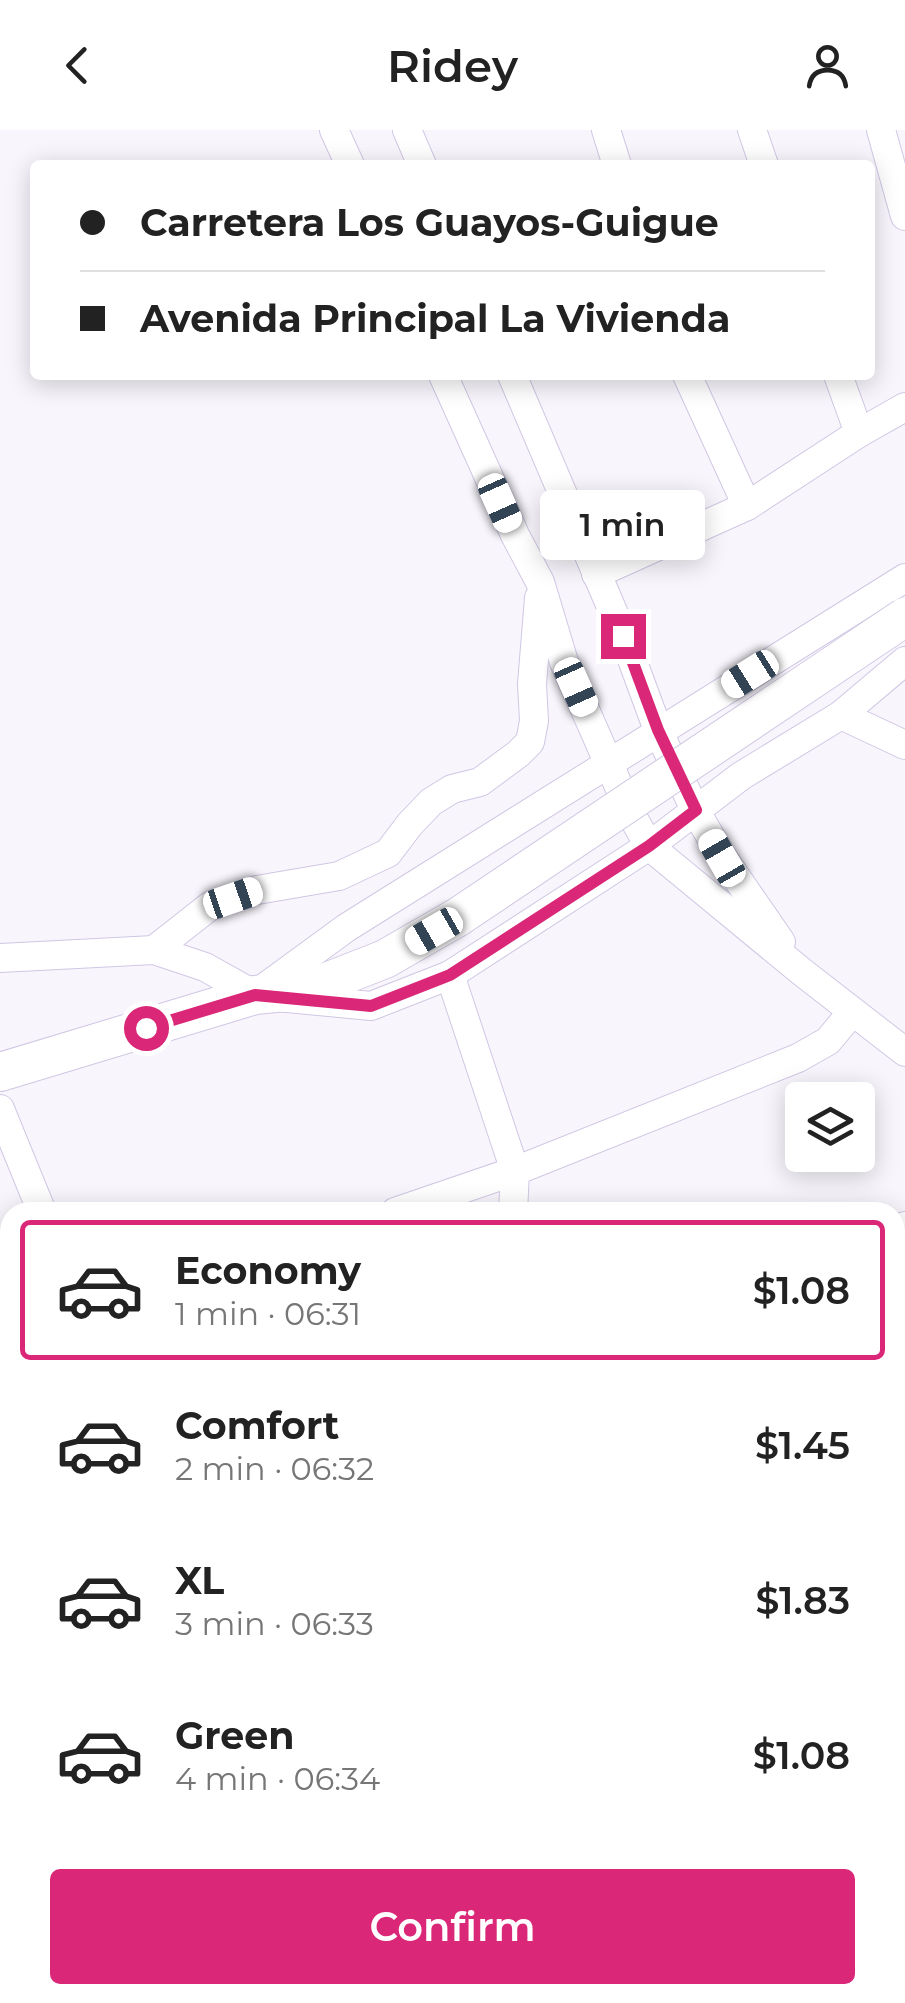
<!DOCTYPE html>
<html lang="en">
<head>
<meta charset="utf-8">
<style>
  body { margin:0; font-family:Montserrat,sans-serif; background:#f2f2f2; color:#222; height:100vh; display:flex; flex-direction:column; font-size:38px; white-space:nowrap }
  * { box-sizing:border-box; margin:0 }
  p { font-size:32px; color:#767676 }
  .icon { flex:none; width:55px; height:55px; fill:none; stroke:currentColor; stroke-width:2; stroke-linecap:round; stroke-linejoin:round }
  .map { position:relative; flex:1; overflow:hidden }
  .details { position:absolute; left:0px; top:1072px; width:905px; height:802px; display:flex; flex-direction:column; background:#fff; border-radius:30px 30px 0 0; box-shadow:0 5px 25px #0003 }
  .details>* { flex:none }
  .banner { position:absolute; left:30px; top:30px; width:845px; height:220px; border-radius:10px; box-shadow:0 5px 25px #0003; display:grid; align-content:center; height:220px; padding:0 50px; background:#fff }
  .tools { position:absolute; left:785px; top:952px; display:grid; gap:20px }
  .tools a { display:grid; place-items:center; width:90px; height:90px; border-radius:10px; background:#fff; box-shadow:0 5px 25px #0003; font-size:50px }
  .end { position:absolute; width:45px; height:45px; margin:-22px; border:12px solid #db2777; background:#fff; box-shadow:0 0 0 5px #fff }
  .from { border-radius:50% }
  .bubble { position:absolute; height:70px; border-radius:10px; background:#fff; box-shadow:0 5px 25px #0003; font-size:32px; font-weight:600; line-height:70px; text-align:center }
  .car { position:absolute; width:30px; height:60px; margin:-30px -15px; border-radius:12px; box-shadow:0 0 8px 2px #0007; background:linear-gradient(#fff 24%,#345 0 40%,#fff 0 76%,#345 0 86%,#fff 0) }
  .banner b { display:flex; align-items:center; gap:35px; height:95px; font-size:38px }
  .banner b+b { border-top:2px solid #e0e0e0 }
  .banner i { width:25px; height:25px; background:#222 }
  ul { padding:18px 0 0; list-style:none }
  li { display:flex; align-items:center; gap:30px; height:140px; margin:0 20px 15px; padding:0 30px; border:5px solid transparent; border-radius:10px }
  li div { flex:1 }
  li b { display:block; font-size:38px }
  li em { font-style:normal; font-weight:600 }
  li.on { border-color:#db2777 }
  li>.icon { width:90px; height:90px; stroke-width:1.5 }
  .primary-button { display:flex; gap:20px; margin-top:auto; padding:20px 50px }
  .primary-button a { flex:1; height:115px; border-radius:10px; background:#db2777; color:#fff; font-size:40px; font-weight:600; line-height:115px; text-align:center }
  header { display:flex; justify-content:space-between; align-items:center; height:130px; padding:0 50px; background:#fff; font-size:45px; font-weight:600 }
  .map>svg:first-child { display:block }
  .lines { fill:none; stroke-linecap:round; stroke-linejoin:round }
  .street-casing { stroke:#d0c7e4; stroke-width:30 }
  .secondary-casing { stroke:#d0c7e4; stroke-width:40 }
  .street { stroke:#fff; stroke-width:28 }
  .secondary { stroke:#fff; stroke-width:38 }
  .secondary-bridge-casing { stroke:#d0c7e4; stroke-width:40; stroke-linecap:butt }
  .secondary-bridge { stroke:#fff; stroke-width:38 }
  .route { stroke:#db2777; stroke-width:12 }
</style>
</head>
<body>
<header><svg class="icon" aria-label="back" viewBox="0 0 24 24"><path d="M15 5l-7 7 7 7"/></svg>Ridey<svg class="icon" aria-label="person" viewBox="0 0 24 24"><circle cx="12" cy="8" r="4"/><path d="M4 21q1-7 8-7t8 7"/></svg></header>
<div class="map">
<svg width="905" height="1873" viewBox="0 0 905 1873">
  <rect width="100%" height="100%" fill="#f8f6fc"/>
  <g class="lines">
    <g class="street-casing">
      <g id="street">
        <polyline points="334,0 350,35"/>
        <polyline points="407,0 422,35"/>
        <polyline points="606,0 617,35"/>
        <polyline points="752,0 764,35"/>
        <polyline points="881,0 905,86"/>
        <polyline points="443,245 515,405 540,452 564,532 631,684 649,716 802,842 905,922"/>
        <polyline points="512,245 623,505 658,600 695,680 723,728 781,812"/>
        <polyline points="687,245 747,376"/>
        <polyline points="838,245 859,303"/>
        <polyline points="596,444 747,376 859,303 905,277"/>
        <polyline points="841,585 905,615"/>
        <polyline points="154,820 210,776 257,760 339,746 388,723 410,694 431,672 452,659 480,652 518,624 530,612 534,591 532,554 539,468"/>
        <polyline points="0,828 154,820 205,837 255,865 371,876 450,845 649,716 741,646 841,585 905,531"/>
        <polyline points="450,845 515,1041 513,1082"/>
        <polyline points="256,864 346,798 905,448"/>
        <polyline points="0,979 42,1082"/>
        <polyline points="395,1082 515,1041 798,928 828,911 852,882"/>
        <polyline points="895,1107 905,1096"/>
        <polyline points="895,1268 905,1272"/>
        <polyline points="0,1369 10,1370"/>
        <polyline points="895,1507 905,1509"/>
        <polyline points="0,1562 10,1567"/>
        <polyline points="0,1727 10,1672"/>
        <polyline points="895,1727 905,1728"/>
        <polyline points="224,1865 228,1873"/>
        <polyline points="469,1865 473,1873"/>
        <polyline points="718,1865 722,1873"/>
        <polyline points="0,1871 0,1873"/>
      </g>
    </g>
    <g class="secondary-casing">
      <polyline id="secondary" points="0,942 255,865 306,860 385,829 458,787"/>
    </g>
    <use href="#street" class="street"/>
    <use href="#secondary" class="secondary"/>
    <g class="secondary-bridge-casing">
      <polyline id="secondary-bridge" points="458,787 905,487"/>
    </g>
    <use href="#secondary-bridge" class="secondary-bridge"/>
  </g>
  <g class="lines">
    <polyline class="route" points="146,898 255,865 371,876 450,845 649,716 696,680 658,600 623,506"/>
  </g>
</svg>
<div class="tools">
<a><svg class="icon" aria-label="layers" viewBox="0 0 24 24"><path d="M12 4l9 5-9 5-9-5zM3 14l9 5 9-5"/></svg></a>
</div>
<i class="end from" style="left:146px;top:898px"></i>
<i class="end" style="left:623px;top:506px"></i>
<div class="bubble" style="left:540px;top:360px;width:165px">1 min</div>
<i class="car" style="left:500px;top:373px;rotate:156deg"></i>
<i class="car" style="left:750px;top:544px;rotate:238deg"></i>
<i class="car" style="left:576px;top:557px;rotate:156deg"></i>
<i class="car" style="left:722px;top:728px;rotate:330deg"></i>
<i class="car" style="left:233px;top:768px;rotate:71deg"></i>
<i class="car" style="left:434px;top:801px;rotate:240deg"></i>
<div class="banner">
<b><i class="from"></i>Carretera Los Guayos-Guigue</b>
<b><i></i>Avenida Principal La Vivienda</b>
</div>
<section class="details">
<ul>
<li class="on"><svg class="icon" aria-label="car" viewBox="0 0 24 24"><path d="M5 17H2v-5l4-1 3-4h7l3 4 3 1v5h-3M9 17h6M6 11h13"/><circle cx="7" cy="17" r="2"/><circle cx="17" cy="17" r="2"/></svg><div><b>Economy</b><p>1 min · 06:31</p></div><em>$1.08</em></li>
<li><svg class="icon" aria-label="car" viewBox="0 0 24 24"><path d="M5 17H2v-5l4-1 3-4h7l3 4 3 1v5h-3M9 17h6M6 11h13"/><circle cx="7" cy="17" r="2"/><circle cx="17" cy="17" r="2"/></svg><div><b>Comfort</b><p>2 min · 06:32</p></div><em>$1.45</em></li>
<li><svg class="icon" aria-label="car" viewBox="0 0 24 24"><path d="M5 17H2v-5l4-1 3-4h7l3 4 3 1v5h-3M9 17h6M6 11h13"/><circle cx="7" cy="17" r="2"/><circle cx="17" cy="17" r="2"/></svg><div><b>XL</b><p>3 min · 06:33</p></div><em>$1.83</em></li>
<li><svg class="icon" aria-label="car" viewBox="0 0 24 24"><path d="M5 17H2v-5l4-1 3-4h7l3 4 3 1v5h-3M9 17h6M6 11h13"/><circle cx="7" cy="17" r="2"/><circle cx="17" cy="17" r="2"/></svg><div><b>Green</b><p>4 min · 06:34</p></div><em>$1.08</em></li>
</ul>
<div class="primary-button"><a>Confirm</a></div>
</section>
</div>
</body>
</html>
